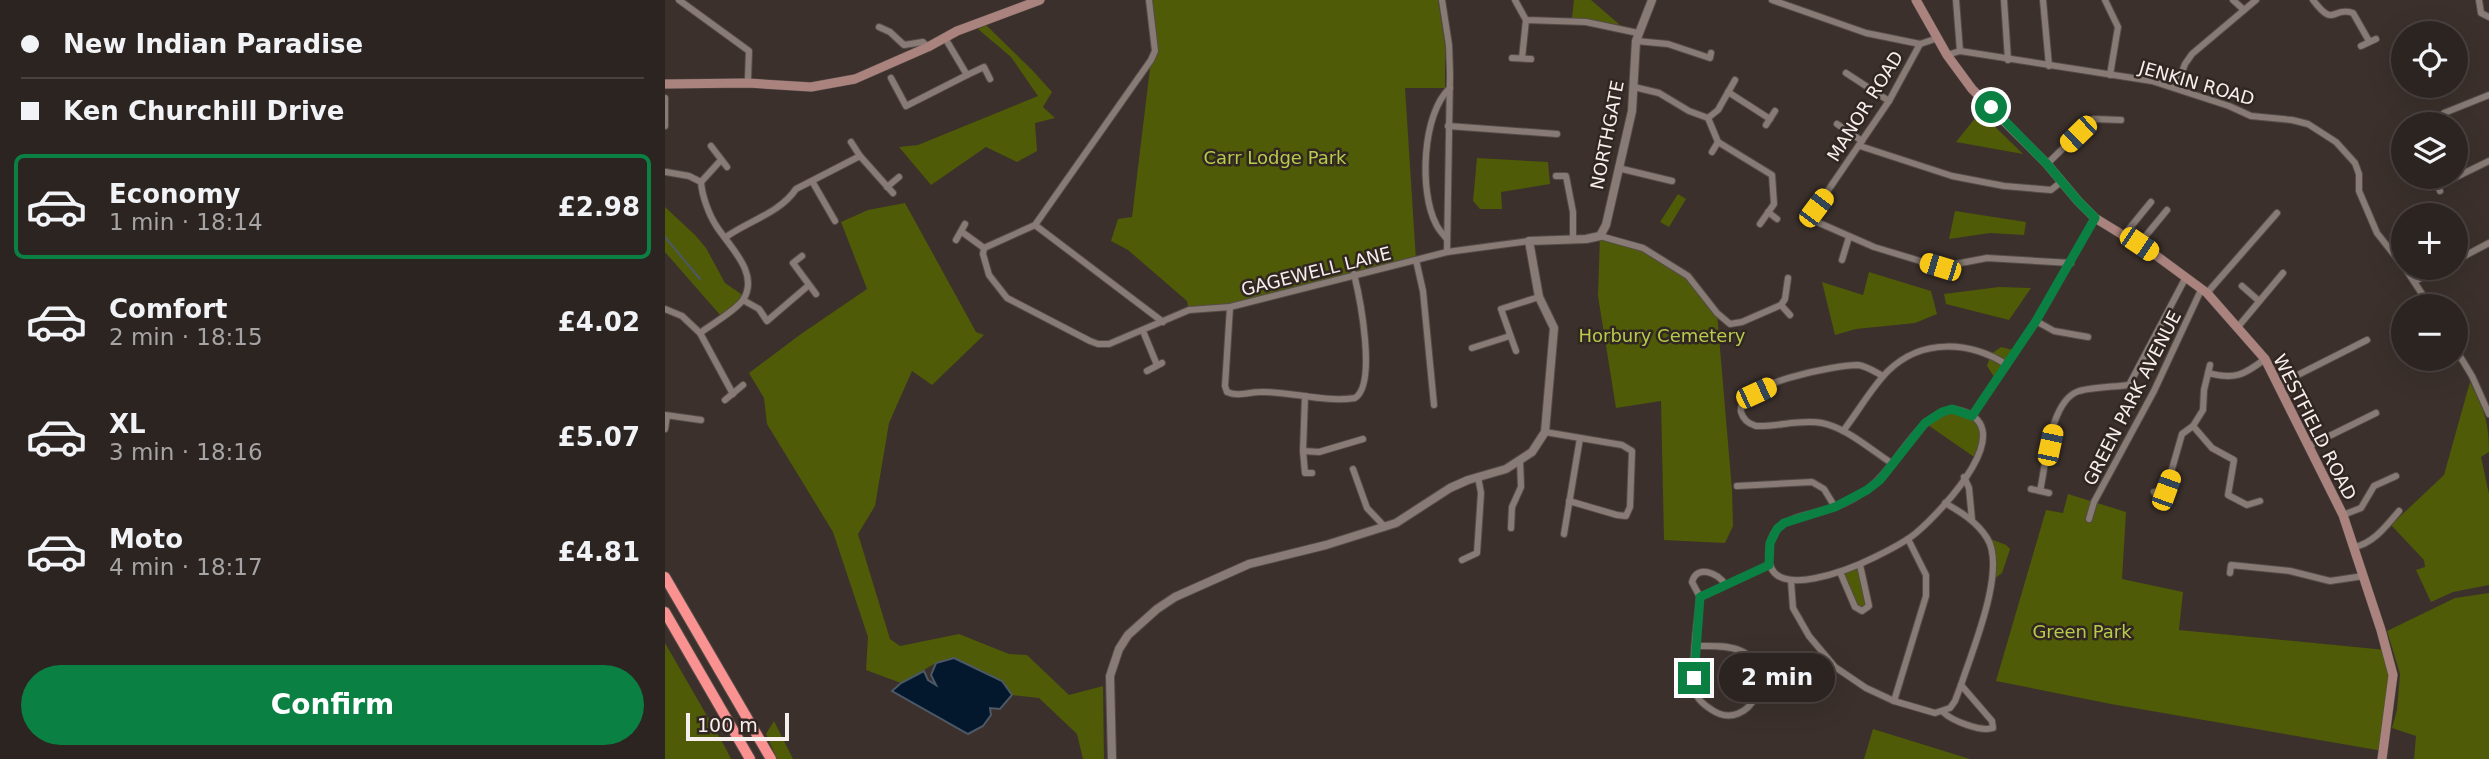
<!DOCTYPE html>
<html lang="en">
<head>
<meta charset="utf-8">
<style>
  body { margin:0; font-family:"DejaVu Sans",sans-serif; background:#38302e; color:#f1f3f6; height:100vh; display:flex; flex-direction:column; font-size:26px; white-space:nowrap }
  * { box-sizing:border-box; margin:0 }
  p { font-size:23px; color:#a6a4a5 }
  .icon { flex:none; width:38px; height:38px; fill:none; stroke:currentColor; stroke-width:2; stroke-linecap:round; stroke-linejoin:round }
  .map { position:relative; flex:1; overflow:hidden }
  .sheet { display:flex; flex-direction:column; background:#2c2421; width:665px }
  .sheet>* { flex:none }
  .top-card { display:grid; align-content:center; height:154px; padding:0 21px; background:#2c2421 }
  .fabs { position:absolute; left:1726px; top:21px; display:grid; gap:14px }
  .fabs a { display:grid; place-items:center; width:77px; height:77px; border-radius:50%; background:#2c2421; box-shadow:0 7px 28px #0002,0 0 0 2px #48413f; font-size:35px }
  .scale { position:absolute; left:21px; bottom:18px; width:103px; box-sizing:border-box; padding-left:7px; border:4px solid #f7efed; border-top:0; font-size:19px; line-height:24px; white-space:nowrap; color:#f7efed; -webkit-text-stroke:5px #312622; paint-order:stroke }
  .end { position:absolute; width:32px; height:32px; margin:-16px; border:9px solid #0b8043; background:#fff; box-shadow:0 0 0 4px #fff }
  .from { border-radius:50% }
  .bubble { position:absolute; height:49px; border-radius:24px; background:#2c2421; box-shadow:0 7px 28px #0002,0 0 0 2px #48413f; font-size:23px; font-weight:700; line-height:49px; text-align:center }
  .car { position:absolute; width:21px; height:42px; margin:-21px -10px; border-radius:9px; box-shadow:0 0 5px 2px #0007; background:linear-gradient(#f5c518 24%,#345 0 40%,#f5c518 0 76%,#345 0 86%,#f5c518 0) }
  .top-card b { display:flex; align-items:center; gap:24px; height:66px; font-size:26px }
  .top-card b+b { border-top:2px solid #48413f }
  .top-card i { width:18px; height:18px; background:#f1f3f6 }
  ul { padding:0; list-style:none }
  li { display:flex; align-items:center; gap:21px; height:105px; margin:0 14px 10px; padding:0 7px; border:4px solid transparent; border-radius:10px }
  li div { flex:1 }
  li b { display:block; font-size:26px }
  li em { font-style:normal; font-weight:700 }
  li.current { border-color:#0b8043 }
  li>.icon { width:63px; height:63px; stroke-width:1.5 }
  .cta { display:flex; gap:14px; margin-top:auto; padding:14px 21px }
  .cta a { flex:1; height:80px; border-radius:42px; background:#0b8043; color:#fff; font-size:28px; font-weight:700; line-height:80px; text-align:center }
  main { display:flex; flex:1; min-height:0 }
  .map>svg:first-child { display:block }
  .green { fill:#4f5b06 }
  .water { fill:#03182c; stroke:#4c5866; stroke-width:2 }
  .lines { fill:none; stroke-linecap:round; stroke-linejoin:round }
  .stream { stroke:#4c5866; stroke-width:2 }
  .minor-casing { stroke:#554c48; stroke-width:8 }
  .tertiary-casing { stroke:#554c48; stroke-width:10 }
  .secondary-casing { stroke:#554c48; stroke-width:10 }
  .motorway-casing { stroke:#554c48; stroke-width:12 }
  .minor { stroke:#887b76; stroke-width:6 }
  .tertiary { stroke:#887b76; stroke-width:8 }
  .secondary { stroke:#aa827e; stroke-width:9 }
  .motorway { stroke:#fb9292; stroke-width:10 }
  .route { stroke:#0b8043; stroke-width:9 }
  .labels { text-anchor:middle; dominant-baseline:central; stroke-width:5; stroke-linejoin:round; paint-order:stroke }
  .street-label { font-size:18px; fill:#f7efed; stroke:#312622 }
  .park-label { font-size:18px; fill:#b6cc4a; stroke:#312622 }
</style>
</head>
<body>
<main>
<section class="sheet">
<div class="top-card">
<b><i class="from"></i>New Indian Paradise</b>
<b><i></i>Ken Churchill Drive</b>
</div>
<ul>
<li class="current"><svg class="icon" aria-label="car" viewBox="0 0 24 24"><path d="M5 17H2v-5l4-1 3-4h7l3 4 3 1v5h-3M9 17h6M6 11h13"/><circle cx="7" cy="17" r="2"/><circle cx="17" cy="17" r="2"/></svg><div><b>Economy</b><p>1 min · 18:14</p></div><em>£2.98</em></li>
<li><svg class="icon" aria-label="car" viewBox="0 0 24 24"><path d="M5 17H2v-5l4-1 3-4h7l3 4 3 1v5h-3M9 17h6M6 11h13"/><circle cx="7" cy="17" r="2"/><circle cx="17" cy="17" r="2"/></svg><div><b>Comfort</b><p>2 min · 18:15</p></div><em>£4.02</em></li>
<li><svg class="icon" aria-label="car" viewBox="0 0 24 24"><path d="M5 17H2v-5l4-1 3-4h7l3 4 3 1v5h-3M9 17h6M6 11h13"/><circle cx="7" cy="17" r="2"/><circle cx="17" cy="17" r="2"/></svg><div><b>XL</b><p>3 min · 18:16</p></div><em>£5.07</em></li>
<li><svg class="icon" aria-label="car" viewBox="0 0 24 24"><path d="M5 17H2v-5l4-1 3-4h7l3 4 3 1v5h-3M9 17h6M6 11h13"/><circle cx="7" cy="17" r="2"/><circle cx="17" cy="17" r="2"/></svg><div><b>Moto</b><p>4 min · 18:17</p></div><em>£4.81</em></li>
</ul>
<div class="cta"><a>Confirm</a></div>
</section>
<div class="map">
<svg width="1824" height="759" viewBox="0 0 1824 759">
  <rect width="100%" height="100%" fill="#3b302c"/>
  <g class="green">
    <polygon points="484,0 773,0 780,45 780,88 740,88 751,260 598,300 524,310 522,301 463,250 446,241 453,219 467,217 486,60 490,51"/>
    <polygon points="909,0 926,0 955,25 907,18"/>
    <polygon points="321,25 368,71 387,92 378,107 390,118 370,123 372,151 352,162 321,147 266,185 234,147 253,145 373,96 346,57 313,29"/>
    <polygon points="1315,112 1358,154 1291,142"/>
    <polygon points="812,158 883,162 885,184 836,192 837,209 815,209 808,201"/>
    <polygon points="1013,194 1021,199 1004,227 995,222"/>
    <polygon points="240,203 311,332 319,335 267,385 247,371 224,423 210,506 193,534 225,639 235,646 294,634 344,654 362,655 404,695 438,686 439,759 418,759 412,734 374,698 347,695 337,681 271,663 236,683 201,670 203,637 168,532 102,424 99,398 84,373 136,334 202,289 176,222 203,210"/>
    <polygon points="0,207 30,235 41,248 60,283 79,296 56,316 0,252"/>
    <polygon points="1290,211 1361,222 1359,235 1325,233 1284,239"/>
    <polygon points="935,236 972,245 1023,276 1052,313 1067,490 1068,526 1060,543 999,540 996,401 951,408 933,296"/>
    <polygon points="1204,272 1266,291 1272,314 1250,323 1191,329 1170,335 1157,282 1198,295"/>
    <polygon points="1334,287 1366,288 1344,320 1281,304 1279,294"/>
    <polygon points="1336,347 1352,351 1331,380 1322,366 1326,354"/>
    <path d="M1805 382C1819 411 1824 420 1824 452L1816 457 1824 494V585L1788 592 1766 602 1751 570 1760 567 1759 560 1726 525 1779 475Z"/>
    <polygon points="1288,409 1307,416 1318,430 1312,459 1260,423"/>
    <polygon points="1403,494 1461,512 1457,579 1518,592 1514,630 1721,650 1728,675 1718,751 1446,704 1331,681 1381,510 1398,513"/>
    <polygon points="1323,538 1341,545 1345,549 1337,573 1328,580"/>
    <polygon points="1193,566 1203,608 1193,610 1175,572"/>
    <polygon points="1824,593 1824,759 1749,759 1751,736 1727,728 1732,710 1735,674 1722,631 1790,598"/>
    <polygon points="0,643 60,747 66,759 0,759"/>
    <polygon points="109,721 128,759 112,759 101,734"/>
    <polygon points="1208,729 1305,759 1199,759"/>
  </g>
  <polygon class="water" points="289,658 337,681 347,695 335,709 325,708 326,715 318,726 303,734 227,691 236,683 259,671 263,680 271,685 266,675 271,663"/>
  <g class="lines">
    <polyline class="stream" points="0,237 35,279"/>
    <g class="minor-casing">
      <g id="minor">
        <polyline points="14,0 84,51 83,78"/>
        <polyline points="484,0 490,51 486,60 370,225 319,248 318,254 324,275 342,298 425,341 433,344 444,344 524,310 565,307 782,252 864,241"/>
        <polyline points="777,0 784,45 785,74 782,252"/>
        <polyline points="850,0 861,20 921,22 973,33"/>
        <polyline points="1107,0 1201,33 1255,44 1273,38"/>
        <polyline points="1291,0 1295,51"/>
        <polyline points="1339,0 1343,60"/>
        <polyline points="1378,0 1384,66"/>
        <polyline points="1440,0 1453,27 1445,75"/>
        <polyline points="1568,0 1579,10"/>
        <path d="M1648 0C1670 29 1666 6 1688 13L1704 41"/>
        <polyline points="1814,0 1816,13 1824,17"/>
        <polyline points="214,27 225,32 239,45 258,42 263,47"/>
        <polyline points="280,38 302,75 319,67 325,79"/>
        <polyline points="971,41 1003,44 1045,58 1046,53"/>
        <polyline points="1255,44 1224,101 1149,211 1152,222 1209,247 1275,267 1322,258 1406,263"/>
        <polyline points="1696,46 1711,39"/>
        <polyline points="1282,55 1295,51 1487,81 1564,106 1586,116 1627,120 1643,124 1671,142 1690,163 1694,174 1694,191 1712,233 1738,266"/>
        <polyline points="847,58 866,59"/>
        <polyline points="857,58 861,20"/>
        <polyline points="1181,73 1224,101"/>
        <polyline points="226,78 241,106 302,75"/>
        <polyline points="969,87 994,93 1024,111 1043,118"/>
        <polyline points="1511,88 1520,64 1527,54 1591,0"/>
        <polyline points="1063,92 1105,119"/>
        <polyline points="0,98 0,126"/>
        <polyline points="1043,118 1053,142 1107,175 1109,204 1095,224"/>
        <polyline points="1043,118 1053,110 1070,80"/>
        <polyline points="1172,124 1197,141"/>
        <polyline points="1781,124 1779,113 1824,95"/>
        <polyline points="1101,125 1110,111"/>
        <polyline points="783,126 892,134"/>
        <polyline points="46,146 62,167"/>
        <polyline points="1195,146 1287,176 1339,186 1386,190 1396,182"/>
        <polyline points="1047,152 1053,142"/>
        <polyline points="195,156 228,193"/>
        <polyline points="1382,164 1428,119 1456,120"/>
        <polyline points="953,168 1007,181"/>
        <path d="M1 172 24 176 36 182C37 196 44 215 52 227 65 247 95 274 78 300 70 311 47 324 35 333"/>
        <polyline points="891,176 901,176 908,212 908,239"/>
        <polyline points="1770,179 1775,191"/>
        <polyline points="147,181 170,221"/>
        <polyline points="36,182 56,160"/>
        <polyline points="1773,186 1824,161"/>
        <polyline points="222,187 234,177"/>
        <polyline points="1103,212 1112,219"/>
        <polyline points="370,225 498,322"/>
        <polyline points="297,232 319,248"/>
        <polyline points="1459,235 1486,202"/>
        <polyline points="935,236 978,248 1023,276 1052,313 1065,324 1077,322 1116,305 1120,299 1123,278"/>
        <path d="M61 237C83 221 115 213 131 189L195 156 186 142"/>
        <path d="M781 238C778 234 773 229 771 224 754 192 757 113 785 88"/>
        <polyline points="291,240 300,224"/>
        <polyline points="1474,244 1502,210"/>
        <polyline points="137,256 128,263 151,294"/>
        <polyline points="751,260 758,291 769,405"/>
        <polyline points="1177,260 1184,237"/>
        <polyline points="1790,261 1824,243"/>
        <polyline points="1740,268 1765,306"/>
        <polyline points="1750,281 1776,268"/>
        <polyline points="1577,286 1594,301"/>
        <polyline points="1542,293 1612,213"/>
        <polyline points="78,300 94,309 102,321 144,285"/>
        <polyline points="1116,305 1125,315"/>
        <path d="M565 307 560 386 562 392C573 397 583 392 595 392 627 391 658 403 690 398 712 384 695 298 689 274"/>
        <polyline points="0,309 17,316 35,333 68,394"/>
        <polyline points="1371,321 1389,331 1423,337"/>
        <polyline points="1572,328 1618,273"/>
        <polyline points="478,331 492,365"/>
        <polyline points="807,348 845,336"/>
        <polyline points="1790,348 1807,376 1824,414"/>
        <polyline points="851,351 836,309 874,297"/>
        <polyline points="482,371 497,363"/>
        <path d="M1543 373C1570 380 1579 375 1600 359"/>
        <path d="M1218 376C1210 372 1202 366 1193 365 1172 365 1071 383 1076 412 1078 419 1084 424 1091 426 1112 427 1136 419 1157 423 1182 428 1206 450 1228 464"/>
        <polyline points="1613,385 1702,340"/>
        <polyline points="640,396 638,451 640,473 647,473"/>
        <polyline points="60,400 78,385"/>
        <path d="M1288 409C1363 421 1277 511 1251 533 1239 543 1224 550 1210 557 1188 568 1107 602 1104 559 1103 548 1105 537 1112 529 1124 516 1150 514 1167 508 1180 504 1193 497 1204 488 1234 465 1248 418 1288 409Z"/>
        <polyline points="0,415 36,420"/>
        <polyline points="1307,416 1371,321 1430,218"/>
        <polyline points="1528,426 1547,448 1569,460 1563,495 1582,505 1595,501"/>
        <polyline points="0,429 2,416"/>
        <path d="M1178 431C1193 412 1206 388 1223 371 1257 338 1305 341 1342 365"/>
        <polyline points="880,432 957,445 967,451 965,507 961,516 952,515 904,501"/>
        <polyline points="1644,446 1711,413"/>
        <polyline points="638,451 654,452 698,439"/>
        <polyline points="688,469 702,508 720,527"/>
        <polyline points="1299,477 1304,488 1307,520"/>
        <polyline points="1072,486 1147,482 1159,489 1170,507"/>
        <polyline points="1366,489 1384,493"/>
        <path d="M1375 491C1381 464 1385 400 1414 391 1430 387 1448 387 1464 385L1521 277"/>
        <polyline points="1489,492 1501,490"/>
        <polyline points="1507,493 1501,490 1517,434 1528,426 1538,410 1539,390 1545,365"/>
        <polyline points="1678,515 1696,508 1709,486 1731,476"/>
        <polyline points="1424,519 1429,502 1489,391 1536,290"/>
        <polyline points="846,528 847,507 856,487 855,460"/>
        <polyline points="899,534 915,438"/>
        <path d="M1689 547C1708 544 1722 525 1734 511"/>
        <polyline points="797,560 812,553 816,493 813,477"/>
        <polyline points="1175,572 1190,607 1197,611 1204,606 1195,565"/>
        <polyline points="1565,573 1566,565 1625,571 1665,581 1699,576"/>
        <path d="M1126 581 1128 608 1144 636 1170 667 1201 688 1229 701 1270 713 1285 708 1290 701 1296 685C1307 651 1342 569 1322 538 1312 522 1296 512 1280 503"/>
        <path d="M1035 597 1027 582C1032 564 1052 573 1060 584"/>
        <path d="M1031 646C1045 646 1061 645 1074 650 1117 667 1085 735 1047 710 1039 705 1031 699 1030 690 1025 670 1032 620 1035 597L1104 565"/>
        <polyline points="1229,701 1261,596 1261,575 1243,539"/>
        <path d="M1278 712C1287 721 1316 732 1328 728L1327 721 1296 685"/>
      </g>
    </g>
    <g class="tertiary-casing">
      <polyline id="tertiary" points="447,759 445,676 454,649 463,635 492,609 510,597 584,564 661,545 731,523 785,488 803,480 841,469 867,452 880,432 889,328 874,297 864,241 921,239 935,236 941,225 967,111 971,41 987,0"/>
    </g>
    <g class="secondary-casing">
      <g id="secondary">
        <polyline points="1251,0 1282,55 1307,89 1382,164 1413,201 1430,218 1489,254 1542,293 1600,359 1678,515 1716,630 1728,675 1717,759"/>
        <polyline points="0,84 83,83 146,87 190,79 263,47 292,31 375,0"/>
      </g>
    </g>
    <g class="motorway-casing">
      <g id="motorway">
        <polyline points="0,577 106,759"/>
        <polyline points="0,612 85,759"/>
      </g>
    </g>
    <use href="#minor" class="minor"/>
    <use href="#tertiary" class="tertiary"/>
    <use href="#secondary" class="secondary"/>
    <use href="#motorway" class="motorway"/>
  </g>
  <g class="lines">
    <polyline class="route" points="1029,678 1035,597 1104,565 1105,543 1112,529 1119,523 1170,507 1202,490 1215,480 1260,423 1277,412 1287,409 1307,416 1371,321 1430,218 1413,201 1382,164 1326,107"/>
  </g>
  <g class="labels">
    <g class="street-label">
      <text transform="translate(1532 83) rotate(16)">JENKIN ROAD</text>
      <text transform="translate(1200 106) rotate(-58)">MANOR ROAD</text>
      <text transform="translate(942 135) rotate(-79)">NORTHGATE</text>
      <text transform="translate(651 271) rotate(-14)">GAGEWELL LANE</text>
      <text transform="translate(1467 398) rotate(-63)">GREEN PARK AVENUE</text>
      <text transform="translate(1650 427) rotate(63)">WESTFIELD ROAD</text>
    </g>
    <g class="park-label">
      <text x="610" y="157">Carr Lodge Park</text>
      <text x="997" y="335">Horbury Cemetery</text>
      <text x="1417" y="631">Green Park</text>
    </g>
  </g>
</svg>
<div class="fabs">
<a><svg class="icon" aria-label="locate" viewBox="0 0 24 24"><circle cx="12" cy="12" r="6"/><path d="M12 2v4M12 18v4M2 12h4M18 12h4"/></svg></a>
<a><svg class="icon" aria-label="layers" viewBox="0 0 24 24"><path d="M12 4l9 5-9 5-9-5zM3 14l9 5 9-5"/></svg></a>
<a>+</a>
<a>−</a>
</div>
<div class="scale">100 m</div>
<i class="end from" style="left:1326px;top:107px"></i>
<i class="end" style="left:1029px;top:678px"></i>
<div class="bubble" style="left:1054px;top:653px;width:116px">2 min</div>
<i class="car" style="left:1413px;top:134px;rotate:226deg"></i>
<i class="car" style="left:1151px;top:208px;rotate:37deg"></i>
<i class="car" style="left:1474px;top:244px;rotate:124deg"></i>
<i class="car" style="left:1275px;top:267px;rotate:287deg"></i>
<i class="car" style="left:1091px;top:393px;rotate:65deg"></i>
<i class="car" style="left:1385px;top:445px;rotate:12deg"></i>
<i class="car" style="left:1501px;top:490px;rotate:20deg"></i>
</div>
</main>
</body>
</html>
